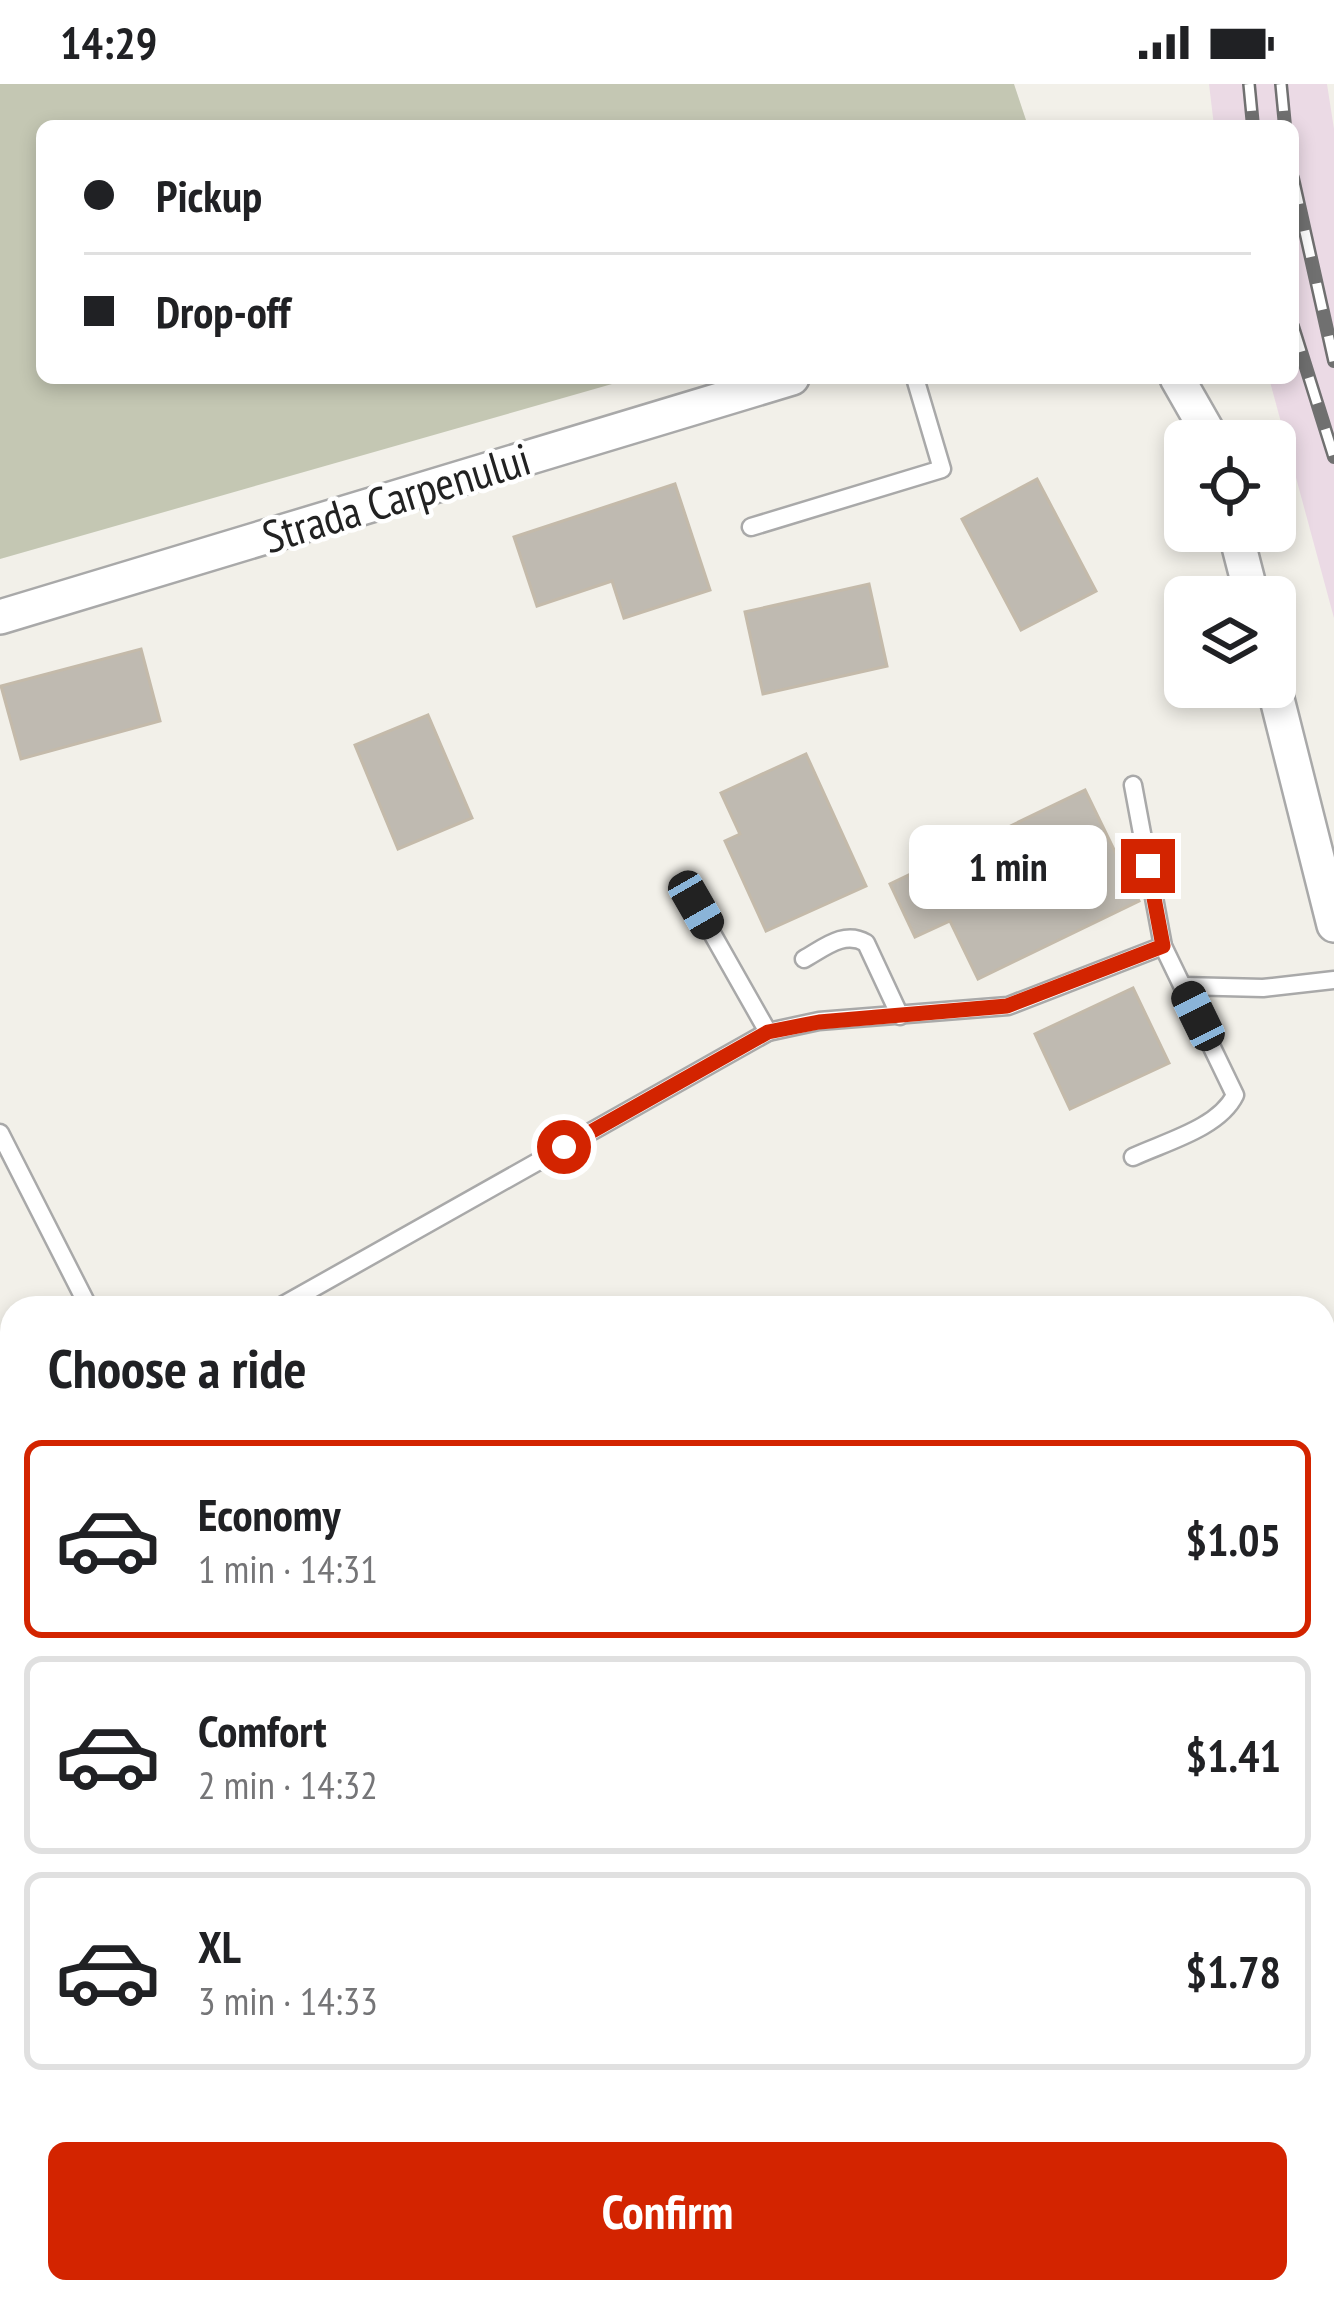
<!DOCTYPE html>
<html lang="en">
<head>
<meta charset="utf-8">
<style>
  body { margin:0; font-family:"PT Sans Narrow",sans-serif; background:#f2f2f2; color:#202124; height:100vh; display:flex; flex-direction:column; font-size:45px; white-space:nowrap }
  * { box-sizing:border-box; margin:0 }
  p { font-size:39px; color:#757577 }
  .icon { flex:none; width:66px; height:66px; fill:none; stroke:currentColor; stroke-width:2; stroke-linecap:round; stroke-linejoin:round }
  .map { position:relative; flex:1; overflow:hidden }
  .panel { position:absolute; left:0px; top:1212px; width:1335px; height:1008px; display:flex; flex-direction:column; background:#fff; border-radius:36px 36px 0 0; box-shadow:0 6px 18px #0003 }
  .panel>* { flex:none }
  .guide { position:absolute; left:36px; top:36px; width:1263px; height:264px; border-radius:18px; box-shadow:0 6px 18px #0003; display:grid; align-content:center; height:264px; padding:0 48px; background:#fff }
  .fabs { position:absolute; left:1164px; top:336px; display:grid; gap:24px }
  .fabs a { display:grid; place-items:center; width:132px; height:132px; border-radius:18px; background:#fff; box-shadow:0 6px 18px #0003; font-size:60px }
  .end { position:absolute; width:54px; height:54px; margin:-27px; border:15px solid #d32400; background:#fff; box-shadow:0 0 0 6px #fff }
  .from { border-radius:50% }
  .bubble { position:absolute; height:84px; border-radius:18px; background:#fff; box-shadow:0 6px 18px #0003; font-size:39px; font-weight:600; line-height:84px; text-align:center }
  .car { position:absolute; width:36px; height:72px; margin:-36px -18px; border-radius:15px; box-shadow:0 0 9px 3px #0007; background:linear-gradient(#222 24%,#8ab4d8 0 40%,#222 0 76%,#8ab4d8 0 86%,#222 0) }
  .guide b { display:flex; align-items:center; gap:42px; height:114px; font-size:45px }
  .guide b+b { border-top:3px solid #e0e0e0 }
  .guide i { width:30px; height:30px; background:#202124 }
  ul { padding:0; list-style:none }
  li { display:flex; align-items:center; gap:36px; height:198px; margin:0 24px 18px; padding:0 24px; border:6px solid #e0e0e0; border-radius:18px }
  li div { flex:1 }
  li b { display:block; font-size:45px }
  li em { font-style:normal; font-weight:600 }
  li.selected { border-color:#d32400 }
  li>.icon { width:108px; height:108px; stroke-width:1.5 }
  h2 { padding:0 48px; font-size:54px; line-height:144px }
  .button { display:flex; gap:24px; margin-top:auto; padding:24px 48px }
  .button a { flex:1; height:138px; border-radius:18px; background:#d32400; color:#fff; font-size:48px; font-weight:600; line-height:138px; text-align:center }
  .status { display:flex; justify-content:space-between; align-items:center; height:84px; padding:0 60px; background:#fff; direction:ltr }
  .status svg { height:33px; fill:currentColor }
  .map>svg:first-child { display:block }
  .industrial { fill:#ebdae5 }
  .construction { fill:#c4c7b3 }
  .water { fill:#a9cae0 }
  .building { fill:#bfbab1; stroke:#c4baaa; stroke-width:3 }
  .lines { fill:none; stroke-linecap:round; stroke-linejoin:round }
  .lane-casing { stroke:#a9a9a9; stroke-width:21 }
  .street-casing { stroke:#a9a9a9; stroke-width:38 }
  .path { stroke:#fc966f; stroke-width:8; stroke-dasharray:6 6; stroke-linecap:butt }
  .lane { stroke:#fff; stroke-width:16 }
  .street { stroke:#fff; stroke-width:33 }
  .rail-casing { stroke:#707070; stroke-width:14 }
  .rail { stroke:#fff; stroke-width:9; stroke-dasharray:27; stroke-linecap:butt }
  .route { stroke:#d32400; stroke-width:15 }
  .labels { text-anchor:middle; dominant-baseline:central; stroke-width:9; stroke-linejoin:round; paint-order:stroke }
  .street-label { font-size:45px; fill:#222; stroke:#fff }
</style>
</head>
<body>
<div class="status"><b>14:29</b><svg viewBox="0 0 49 12"><path d="M0 12V9h3v3zM5 12V6h3v6zM10 12V3h3v9zM15 12V0h3v12zM26 1h20v11H26zM47 4h2v5h-2z"/></svg></div>
<div class="map">
<svg width="1334" height="2220" viewBox="0 0 1334 2220">
  <rect width="100%" height="100%" fill="#f2f0e9"/>
  <polygon class="industrial" points="1209,0 1327,0 1334,45 1334,534 1269,294 1293,294 1293,42 1214,42"/>
  <polygon class="construction" points="0,0 1014,0 1028,42 42,42 42,294 633,294 0,475"/>
  <g class="water">
    <polygon points="1334,1701 1334,1898 1323,1904 1323,1706"/>
    <polygon points="300,2208 712,2208 688,2220 276,2220"/>
  </g>
  <g class="building">
    <polygon points="1037,395 1096,507 1021,546 962,435"/>
    <polygon points="675,400 710,506 624,534 612,497 537,522 514,453"/>
    <polygon points="869,500 887,582 763,610 745,528"/>
    <polygon points="141,565 160,637 21,675 1,602"/>
    <polygon points="428,631 472,734 398,765 355,661"/>
    <polygon points="806,670 866,802 766,847 725,757 740,750 721,709"/>
    <polygon points="1085,706 1139,817 978,895 950,837 915,853 890,800"/>
    <polygon points="1133,904 1169,979 1070,1025 1035,950"/>
  </g>
  <g class="lines">
    <g class="lane-casing">
      <g id="lane">
        <polyline points="751,443 942,385 915,294"/>
        <path d="M1133 701 1163 862 1235 1011C1219 1044 1165 1058 1133 1073"/>
        <polyline points="696,821 768,948"/>
        <path d="M804 875C824 864 844 846 866 859L900 932"/>
        <polyline points="1183,902 1263,904 1334,896"/>
        <polyline points="0,1049 89,1224"/>
        <polyline points="278,1224 768,948 819,937 1008,922 1163,862"/>
        <polyline points="0,1415 12,1408"/>
        <polyline points="0,1582 12,1576"/>
        <polyline points="0,1755 12,1788"/>
        <polyline points="0,1933 12,1928"/>
      </g>
    </g>
    <g class="street-casing">
      <g id="street">
        <polyline points="1177,294 1213,357"/>
        <polyline points="1235,447 1252,513"/>
        <polyline points="0,533 792,294"/>
        <polyline points="1274,603 1334,841"/>
        <polyline points="1323,2055 1334,2048"/>
        <polyline points="997,2220 1022,2208"/>
      </g>
    </g>
    <g class="path">
      <polyline points="1323,1399 1334,1392"/>
      <polyline points="1323,1633 1334,1628"/>
      <polyline points="1323,2001 1334,1994"/>
      <polyline points="0,2114 12,2112"/>
      <polyline points="85,2220 112,2208"/>
      <polyline points="883,2220 908,2208"/>
    </g>
    <use href="#lane" class="lane"/>
    <use href="#street" class="street"/>
    <g class="rail-casing">
      <g id="rail">
        <polyline points="1249,0 1253,42"/>
        <polyline points="1281,0 1285,42"/>
        <polyline points="1293,94 1334,277"/>
        <polyline points="1293,242 1334,373"/>
      </g>
    </g>
    <use href="#rail" class="rail"/>
  </g>
  <g class="lines">
    <polyline class="route" points="564,1063 768,948 819,938 1007,922 1163,862 1148,782"/>
  </g>
  <g class="labels">
    <g class="street-label">
      <text transform="translate(396 413) rotate(-17)">Strada Carpenului</text>
    </g>
  </g>
</svg>
<div class="fabs">
<a><svg class="icon" aria-label="locate" viewBox="0 0 24 24"><circle cx="12" cy="12" r="6"/><path d="M12 2v4M12 18v4M2 12h4M18 12h4"/></svg></a>
<a><svg class="icon" aria-label="layers" viewBox="0 0 24 24"><path d="M12 4l9 5-9 5-9-5zM3 14l9 5 9-5"/></svg></a>
</div>
<i class="end from" style="left:564px;top:1063px"></i>
<i class="end" style="left:1148px;top:782px"></i>
<div class="bubble" style="left:909px;top:741px;width:198px">1 min</div>
<i class="car" style="left:696px;top:821px;rotate:150deg"></i>
<i class="car" style="left:1198px;top:932px;rotate:334deg"></i>
<div class="guide">
<b><i class="from"></i>Pickup</b>
<b><i></i>Drop-off</b>
</div>
<section class="panel">
<h2>Choose a ride</h2>
<ul>
<li class="selected"><svg class="icon" aria-label="car" viewBox="0 0 24 24"><path d="M5 17H2v-5l4-1 3-4h7l3 4 3 1v5h-3M9 17h6M6 11h13"/><circle cx="7" cy="17" r="2"/><circle cx="17" cy="17" r="2"/></svg><div><b>Economy</b><p>1 min · 14:31</p></div><em>$1.05</em></li>
<li><svg class="icon" aria-label="car" viewBox="0 0 24 24"><path d="M5 17H2v-5l4-1 3-4h7l3 4 3 1v5h-3M9 17h6M6 11h13"/><circle cx="7" cy="17" r="2"/><circle cx="17" cy="17" r="2"/></svg><div><b>Comfort</b><p>2 min · 14:32</p></div><em>$1.41</em></li>
<li><svg class="icon" aria-label="car" viewBox="0 0 24 24"><path d="M5 17H2v-5l4-1 3-4h7l3 4 3 1v5h-3M9 17h6M6 11h13"/><circle cx="7" cy="17" r="2"/><circle cx="17" cy="17" r="2"/></svg><div><b>XL</b><p>3 min · 14:33</p></div><em>$1.78</em></li>
</ul>
<div class="button"><a>Confirm</a></div>
</section>
</div>
</body>
</html>
